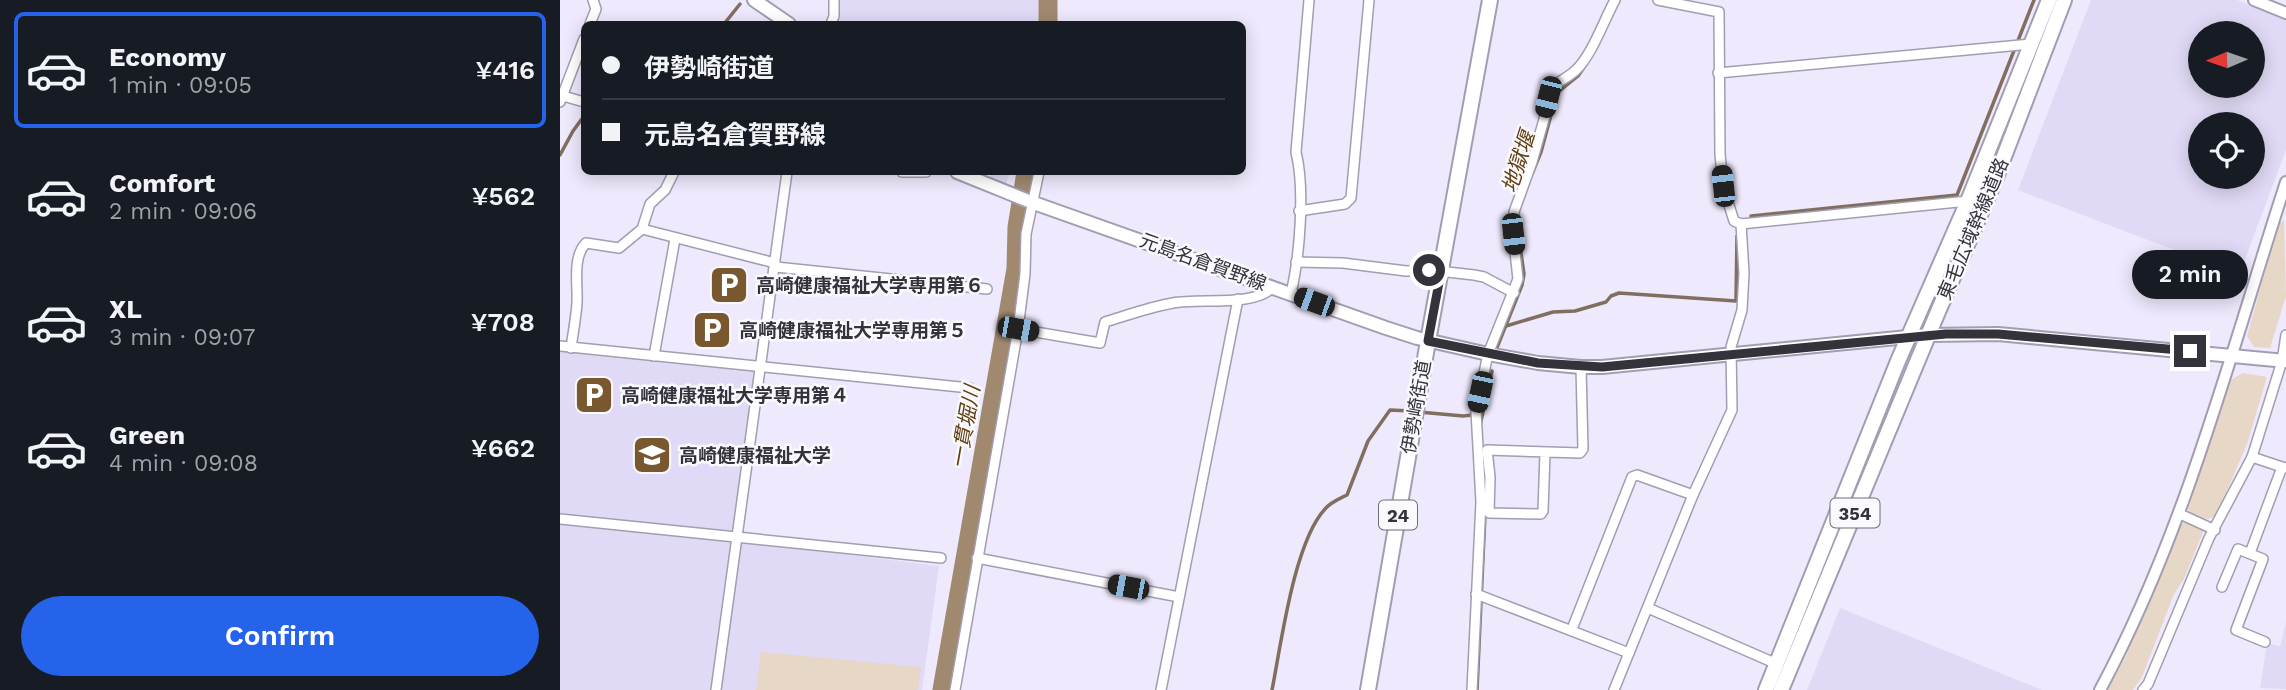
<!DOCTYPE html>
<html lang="en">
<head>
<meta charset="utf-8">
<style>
  body { margin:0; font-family:"Work Sans","Noto Sans JP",sans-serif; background:#242831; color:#f1f3f6; height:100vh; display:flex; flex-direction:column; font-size:26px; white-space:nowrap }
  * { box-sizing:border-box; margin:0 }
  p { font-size:23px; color:#9ea1a6 }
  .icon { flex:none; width:38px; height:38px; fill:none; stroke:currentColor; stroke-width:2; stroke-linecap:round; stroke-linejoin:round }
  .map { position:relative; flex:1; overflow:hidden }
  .sheet { display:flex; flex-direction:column; background:#171b24; width:560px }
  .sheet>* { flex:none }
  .top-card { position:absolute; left:21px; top:21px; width:665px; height:154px; border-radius:10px; box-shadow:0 4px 18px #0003; display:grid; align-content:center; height:154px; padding:0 21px; background:#171b24 }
  .needle { width:46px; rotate:268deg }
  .controls { position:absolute; left:1628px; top:21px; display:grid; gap:14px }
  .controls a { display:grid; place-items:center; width:77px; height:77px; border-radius:50%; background:#171b24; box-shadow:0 4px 18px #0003; font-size:35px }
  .end { position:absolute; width:32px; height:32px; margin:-16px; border:9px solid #34323a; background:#fff; box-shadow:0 0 0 4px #fff }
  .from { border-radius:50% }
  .bubble { position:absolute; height:49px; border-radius:24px; background:#171b24; box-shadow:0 4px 18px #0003; font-size:23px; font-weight:600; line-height:49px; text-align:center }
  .car { position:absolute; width:21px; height:42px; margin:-21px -10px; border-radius:9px; box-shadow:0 0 5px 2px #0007; background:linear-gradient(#222 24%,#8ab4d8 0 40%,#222 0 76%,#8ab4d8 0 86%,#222 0) }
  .top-card b { display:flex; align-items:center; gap:24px; height:66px; font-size:26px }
  .top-card b+b { border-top:2px solid #363941 }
  .top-card i { width:18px; height:18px; background:#f1f3f6 }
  ul { padding:12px 0 0; list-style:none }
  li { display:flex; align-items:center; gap:21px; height:116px; margin:0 14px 10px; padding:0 7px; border:4px solid transparent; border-radius:10px }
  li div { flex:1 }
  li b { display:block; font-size:26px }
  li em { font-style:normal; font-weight:600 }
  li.active { border-color:#2563eb }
  li>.icon { width:63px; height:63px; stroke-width:1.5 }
  .button { display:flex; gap:14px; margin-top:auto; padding:14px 21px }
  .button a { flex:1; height:80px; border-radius:42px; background:#2563eb; color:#fff; font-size:28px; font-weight:600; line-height:80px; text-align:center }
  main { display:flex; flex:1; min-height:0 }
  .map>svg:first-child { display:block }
  .built { fill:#e1daf6; fill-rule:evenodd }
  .green { fill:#e6d7c6 }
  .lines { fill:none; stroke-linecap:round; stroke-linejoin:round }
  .stream { stroke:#806f5f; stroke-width:3.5 }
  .river { stroke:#a0896f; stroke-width:19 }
  .minor-casing { stroke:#a29db0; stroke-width:12 }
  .tertiary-casing { stroke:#a29db0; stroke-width:14 }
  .secondary-casing { stroke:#a29db0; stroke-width:16 }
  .primary-casing { stroke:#a29db0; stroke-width:18 }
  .trunk-casing { stroke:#a29db0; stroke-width:18 }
  .minor { stroke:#fff; stroke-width:9 }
  .tertiary { stroke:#fff; stroke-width:10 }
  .secondary { stroke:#fff; stroke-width:12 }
  .primary { stroke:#fff; stroke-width:14 }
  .trunk { stroke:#fff; stroke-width:14 }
  .route { stroke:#34323a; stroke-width:9 }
  .labels { text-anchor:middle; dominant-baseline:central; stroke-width:5; stroke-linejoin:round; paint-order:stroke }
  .shield { fill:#faf9fd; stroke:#6f6e74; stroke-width:2 }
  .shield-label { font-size:18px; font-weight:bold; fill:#34323a }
  .street-label { font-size:19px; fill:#34323a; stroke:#faf9fd }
  .poi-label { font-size:19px; font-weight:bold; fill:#34323a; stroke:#faf9fd; text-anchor:start }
  .water-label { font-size:21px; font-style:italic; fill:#613f10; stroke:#faf9fd }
</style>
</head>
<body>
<main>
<section class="sheet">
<ul>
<li class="active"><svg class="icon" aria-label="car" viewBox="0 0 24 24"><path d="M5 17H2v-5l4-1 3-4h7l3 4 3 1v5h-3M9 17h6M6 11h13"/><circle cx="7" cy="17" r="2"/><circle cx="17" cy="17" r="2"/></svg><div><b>Economy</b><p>1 min · 09:05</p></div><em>¥416</em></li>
<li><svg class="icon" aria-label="car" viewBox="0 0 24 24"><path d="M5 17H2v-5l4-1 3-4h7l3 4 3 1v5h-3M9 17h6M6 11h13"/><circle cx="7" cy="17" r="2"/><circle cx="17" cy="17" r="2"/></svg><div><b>Comfort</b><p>2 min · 09:06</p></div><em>¥562</em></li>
<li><svg class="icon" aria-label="car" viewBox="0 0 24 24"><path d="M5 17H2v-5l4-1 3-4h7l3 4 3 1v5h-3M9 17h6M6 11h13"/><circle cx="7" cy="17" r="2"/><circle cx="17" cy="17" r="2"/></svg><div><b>XL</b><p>3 min · 09:07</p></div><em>¥708</em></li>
<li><svg class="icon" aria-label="car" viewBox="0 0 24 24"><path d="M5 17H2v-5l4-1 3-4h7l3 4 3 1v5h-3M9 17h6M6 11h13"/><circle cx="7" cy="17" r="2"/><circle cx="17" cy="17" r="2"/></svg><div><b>Green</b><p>4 min · 09:08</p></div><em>¥662</em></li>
</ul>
<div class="button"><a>Confirm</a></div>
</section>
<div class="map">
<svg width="1726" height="690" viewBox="0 0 1726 690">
  <rect width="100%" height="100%" fill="#eee9fd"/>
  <g class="built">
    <polygon points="277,0 478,0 478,24 274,24"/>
    <path d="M1531 0H1677L1726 20V150L1679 275 1458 190ZM1640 33H1692V86H1640ZM1640 124H1692V177H1640Z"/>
    <polygon points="430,172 449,172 446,186 431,180"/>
    <polygon points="0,349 195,370 173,540 379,566 362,690 0,690"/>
    <polygon points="1280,608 1482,690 1247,690"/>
    <polygon points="1726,622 1726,689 1700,688 1707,643 1720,646"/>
  </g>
  <g class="green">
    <polygon points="1724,220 1726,296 1710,348 1694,347 1687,336 1719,223"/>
    <polygon points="1683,373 1707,377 1687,444 1656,516 1648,519 1630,514 1627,505 1671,380"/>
    <polygon points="1625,522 1641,528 1643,532 1624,579 1614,594 1582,677 1573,690 1548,690 1566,656 1620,525"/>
    <polygon points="201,652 361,667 358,690 196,690"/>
  </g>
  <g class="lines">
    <g class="stream">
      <polyline points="164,24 180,4"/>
      <polyline points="0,155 13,131 24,116"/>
      <polyline points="972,174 981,152 997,93 1018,76 1027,63"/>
      <polyline points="1191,216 1397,195 1474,0"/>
      <polyline points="946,326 993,312 1015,311 1046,302 1051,296 1059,293 1176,301 1177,236"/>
      <polyline points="936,350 962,285 964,274 957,225"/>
      <polyline points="859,412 903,416 922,414"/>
      <polyline points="920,426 932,371"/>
      <path d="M712 690C721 645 734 542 765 509 771 502 779 499 787 495L808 441 830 410 851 411"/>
      <polyline points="917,690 925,514"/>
    </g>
    <g class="river">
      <polyline points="488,24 488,0"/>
      <polyline points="382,690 456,269 457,227 466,172"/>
    </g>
    <g class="minor-casing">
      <g id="minor">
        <polyline points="30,24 36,9 33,0"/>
        <polyline points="271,24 274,16 274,0"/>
        <polyline points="1158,73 1471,44"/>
        <polyline points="0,95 24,102"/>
        <polyline points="0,102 24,39"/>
        <polyline points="342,172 366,172"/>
        <polyline points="739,211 785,204 791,198 809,0"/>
        <polyline points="1181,224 1408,201"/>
        <polyline points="82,229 215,263"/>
        <polyline points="736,262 783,263 846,271 869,270 914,275 924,277 954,293"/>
        <polyline points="216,267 427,289"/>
        <path d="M731 293C740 255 745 189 736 152L749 0"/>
        <path d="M458 329 540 343 545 322C568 315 590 307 613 303 640 298 695 307 713 287"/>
        <polyline points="0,346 410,388"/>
        <path d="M11 348C13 333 16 318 17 303 18 285 12 257 26 243L59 248 82 229 90 204 105 190 114 172"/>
        <polyline points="94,356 115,239"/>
        <polyline points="985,453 983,511 981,514 929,513 930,477 927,450 1020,453 1023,449 1021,367"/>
        <polyline points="1692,457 1722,467"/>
        <polyline points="1620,514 1655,530"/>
        <polyline points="0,519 381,558"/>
        <polyline points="1690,553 1722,467 1726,468"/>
        <polyline points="417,558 619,597"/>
        <polyline points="1662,587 1678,549 1703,559 1676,630 1705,642"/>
        <polyline points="916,594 1069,653"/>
        <polyline points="1088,608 1217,664"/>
        <polyline points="1012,629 1072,477 1077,475 1133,495"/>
        <polyline points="156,690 227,172"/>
        <polyline points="395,690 458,329 465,274 466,234 479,172"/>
        <polyline points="601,690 678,299"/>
        <path d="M912 690 921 502 916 411 928 354 958 279 953 234 954 212 972 162 993 87C1000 80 1009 77 1016 70 1032 55 1044 20 1055 0"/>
        <polyline points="1054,690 1133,495 1172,410 1171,347 1182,310 1184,273 1181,224 1174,221 1163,186 1160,154 1159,12 1098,0"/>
        <polyline points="1583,690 1588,684 1649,538 1692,457 1722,361 1726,335"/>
      </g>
    </g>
    <g class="tertiary-casing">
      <g id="tertiary">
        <polyline points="1694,0 1726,13"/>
        <path d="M1540 690C1626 530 1670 354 1726 182"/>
      </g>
    </g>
    <g class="secondary-casing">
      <g id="secondary">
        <polyline points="194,0 229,24"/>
        <polyline points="397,172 471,202 826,328 857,338 928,354 978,363 1021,367 1042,367 1368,335 1438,334 1726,361"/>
      </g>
    </g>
    <g class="primary-casing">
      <polyline id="primary" points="808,690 868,341 930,0"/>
    </g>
    <g class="trunk-casing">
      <g id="trunk">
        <polyline points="1206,690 1338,361 1408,201 1489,0"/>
        <polyline points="1221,690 1377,314 1435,180 1504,0"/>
      </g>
    </g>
    <use href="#minor" class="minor"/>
    <use href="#tertiary" class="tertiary"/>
    <use href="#secondary" class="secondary"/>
    <use href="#primary" class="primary"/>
    <use href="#trunk" class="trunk"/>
  </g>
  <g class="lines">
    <polyline class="route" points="869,270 881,272 868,341 978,363 1042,367 1386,334 1438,334 1630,351"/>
  </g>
  <defs>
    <g id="parking-square" transform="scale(2.0125)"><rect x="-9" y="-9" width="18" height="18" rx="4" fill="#79582f" stroke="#faf9fd"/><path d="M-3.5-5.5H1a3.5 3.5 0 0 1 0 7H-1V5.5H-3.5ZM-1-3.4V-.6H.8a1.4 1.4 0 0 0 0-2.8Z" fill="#fff"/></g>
    <g id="university-square" transform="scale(2.0125)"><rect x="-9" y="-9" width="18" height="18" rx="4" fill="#79582f" stroke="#faf9fd"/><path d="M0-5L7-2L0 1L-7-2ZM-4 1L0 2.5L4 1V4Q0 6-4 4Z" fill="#fff"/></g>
  </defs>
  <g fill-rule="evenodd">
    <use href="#parking-square" x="169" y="285"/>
    <use href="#parking-square" x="152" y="330"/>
    <use href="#parking-square" x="34" y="395"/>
    <use href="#university-square" x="92" y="455"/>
  </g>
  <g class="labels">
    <g class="shield">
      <rect x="1270.5" y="498.5" width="49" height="29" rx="5"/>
      <rect x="819" y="500.5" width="38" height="29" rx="5"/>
    </g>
    <g class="shield-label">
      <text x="1295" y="513">354</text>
      <text x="838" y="515">24</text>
    </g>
    <g class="street-label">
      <text transform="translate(1413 229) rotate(-67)">東毛広域幹線道路</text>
      <text transform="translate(643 262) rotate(20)">元島名倉賀野線</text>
      <text transform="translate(856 407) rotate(-80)">伊勢崎街道</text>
    </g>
    <g class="poi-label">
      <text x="196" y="285">高崎健康福祉大学専用第６</text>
      <text x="179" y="330">高崎健康福祉大学専用第５</text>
      <text x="61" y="395">高崎健康福祉大学専用第４</text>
      <text x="119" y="455">高崎健康福祉大学</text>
    </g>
    <g class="water-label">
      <text transform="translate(958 162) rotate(-72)">地獄堰</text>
      <text transform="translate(405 427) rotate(-80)">一貫堀川</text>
    </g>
  </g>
</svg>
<div class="controls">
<a><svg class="needle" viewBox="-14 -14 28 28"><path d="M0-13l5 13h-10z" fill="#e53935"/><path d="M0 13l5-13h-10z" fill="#9ea1a6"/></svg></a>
<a><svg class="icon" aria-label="locate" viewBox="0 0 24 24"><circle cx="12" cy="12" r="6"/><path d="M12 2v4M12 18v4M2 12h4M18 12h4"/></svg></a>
</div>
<i class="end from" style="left:869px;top:270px"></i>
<i class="end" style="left:1630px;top:351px"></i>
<div class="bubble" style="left:1572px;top:250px;width:116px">2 min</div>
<i class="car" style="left:988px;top:97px;rotate:194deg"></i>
<i class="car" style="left:1163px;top:186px;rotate:354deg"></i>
<i class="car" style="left:953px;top:234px;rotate:174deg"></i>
<i class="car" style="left:754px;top:302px;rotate:290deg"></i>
<i class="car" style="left:458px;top:329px;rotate:100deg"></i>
<i class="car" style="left:920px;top:392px;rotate:192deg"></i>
<i class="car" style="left:568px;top:587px;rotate:281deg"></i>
<div class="top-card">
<b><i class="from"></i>伊勢崎街道</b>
<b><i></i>元島名倉賀野線</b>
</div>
</div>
</main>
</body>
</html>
